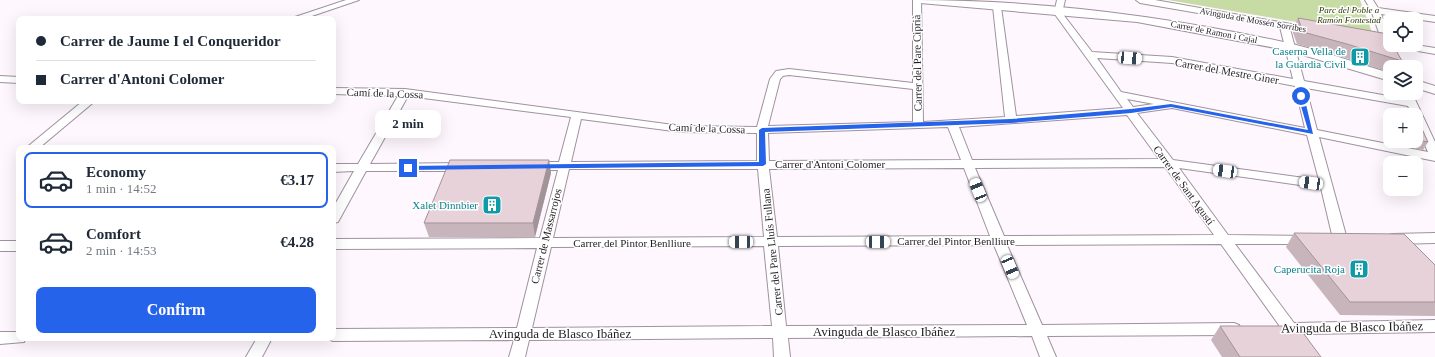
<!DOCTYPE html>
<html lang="en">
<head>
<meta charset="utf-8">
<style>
  body { margin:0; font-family:"Times New Roman",serif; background:#f2f2f3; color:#1f2937; height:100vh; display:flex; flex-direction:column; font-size:15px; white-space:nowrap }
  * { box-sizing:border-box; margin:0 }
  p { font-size:13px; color:#747a83 }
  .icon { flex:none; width:22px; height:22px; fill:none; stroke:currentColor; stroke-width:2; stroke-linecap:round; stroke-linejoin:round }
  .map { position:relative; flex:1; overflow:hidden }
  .drawer { position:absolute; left:16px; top:145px; width:320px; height:196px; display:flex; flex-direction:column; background:#fff; border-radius:8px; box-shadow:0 4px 16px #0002 }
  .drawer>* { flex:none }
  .guide { position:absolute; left:16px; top:16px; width:320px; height:88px; border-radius:8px; box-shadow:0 4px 16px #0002; display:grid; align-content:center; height:88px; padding:0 20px; background:#fff }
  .fabs { position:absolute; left:1383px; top:12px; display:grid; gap:8px }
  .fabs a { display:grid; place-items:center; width:40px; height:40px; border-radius:8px; background:#fff; box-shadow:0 4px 16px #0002; font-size:20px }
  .end { position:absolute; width:18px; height:18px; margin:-9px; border:5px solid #2563eb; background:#fff; box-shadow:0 0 0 2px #fff }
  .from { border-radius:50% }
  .bubble { position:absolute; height:28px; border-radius:8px; background:#fff; box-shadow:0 4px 16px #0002; font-size:13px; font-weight:600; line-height:28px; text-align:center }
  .car { position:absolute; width:12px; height:24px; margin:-12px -6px; border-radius:5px; box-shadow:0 0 3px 1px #0007; background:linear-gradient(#fff 24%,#345 0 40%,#fff 0 76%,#345 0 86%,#fff 0) }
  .guide b { display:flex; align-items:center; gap:14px; height:38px; font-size:15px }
  .guide b+b { border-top:1px solid #e0e1e3 }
  .guide i { width:10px; height:10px; background:#1f2937 }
  ul { padding:7px 0 0; list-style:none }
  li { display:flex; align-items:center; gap:12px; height:56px; margin:0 8px 6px; padding:0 12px; border:2px solid transparent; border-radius:8px }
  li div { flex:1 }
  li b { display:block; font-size:15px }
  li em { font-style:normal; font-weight:600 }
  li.active { border-color:#2563eb }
  li>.icon { width:36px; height:36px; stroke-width:1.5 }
  .action { display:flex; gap:8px; margin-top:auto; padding:8px 20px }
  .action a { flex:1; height:46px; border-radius:8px; background:#2563eb; color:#fff; font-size:16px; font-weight:600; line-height:46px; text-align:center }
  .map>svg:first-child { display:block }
  .green { fill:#c7dba4 }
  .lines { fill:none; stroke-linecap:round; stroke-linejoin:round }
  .minor-casing { stroke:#a091a0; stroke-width:2 }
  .tertiary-casing { stroke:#a091a0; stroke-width:2 }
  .minor { fill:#fff; fill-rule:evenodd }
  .tertiary { fill:#fff; fill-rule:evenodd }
  .wall { fill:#c8b5bb }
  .shaded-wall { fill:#a29398 }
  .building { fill:#e8d2d9; stroke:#a29398 }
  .route { fill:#2563eb }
  .labels { text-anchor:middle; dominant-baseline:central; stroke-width:3; stroke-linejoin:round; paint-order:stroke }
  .far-park-label { font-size:9px; font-style:italic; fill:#2b3a00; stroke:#fff }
  .far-street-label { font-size:9px; fill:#221d22; stroke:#fff }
  .culture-label { font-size:11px; fill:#0d838f; stroke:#fff; text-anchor:end }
  .street-label { font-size:11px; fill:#221d22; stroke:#fff }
  .near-street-label { font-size:13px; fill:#221d22; stroke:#fff }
</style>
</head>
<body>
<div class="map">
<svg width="1435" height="357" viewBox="0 0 1435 357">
  <rect width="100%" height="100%" fill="#fef7fe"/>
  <polygon class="green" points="1168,0 1360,0 1373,35"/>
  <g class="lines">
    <g class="minor-casing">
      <g id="minor">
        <polygon points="346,0 359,0 303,19 289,19"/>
        <path d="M913 0H921L923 122 1005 117 993 7 997 4 1001 7 1016 116 1123 108 1054 13 1057 0H1065L1062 13 1092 52 1172 57 1293 79 1280 27 1140 3 1136 0H1155L1313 28 1315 30 1310 33 1290 29 1304 81 1405 99 1402 93H1412L1435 142V161L1319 137 1347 239 1345 242H1335L1333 239 1321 188 1179 168 1228 235 1311 236 1313 239 1311 242 1306 244H1235L1294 323 1435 320V332L1303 334 1319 357H1302L1286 335 1279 333 1277 329 1279 325 1221 244 1007 245 1042 325 1234 323 1239 325 1241 329 1239 333 1234 335 1047 336 1056 357H1040L1032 336 788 338 790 357H774L773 338 529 340 525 357H509L514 340 333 341 328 339 333 338V329L517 328 537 248 333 249V239L540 238 558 170H534L528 166 534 162H559L571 117 408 96 370 164 464 163 470 167 464 171H366L338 222 333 223V208L354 171 333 172V164H358L398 96 333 94V88L405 89 681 126 757 127 770 79 776 71 789 69 913 83ZM1097 58 1172 63 1295 86 1305 128 1121 92ZM789 75 913 89V122L768 126 780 79 783 76ZM1306 88 1408 106 1412 115H1416V125L1428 152 1317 130ZM1127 99 1154 104 1133 107ZM1172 108 1307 135 1319 180 1173 160 1137 113ZM1127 115 1159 159 972 160 959 127ZM581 119 681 132 757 133V161L571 162ZM948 127 961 160 769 161 768 133ZM1165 167 1214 235 1004 236 975 168ZM964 168 990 236 777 237 769 169ZM569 169H758L764 237 553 238ZM994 245 1027 325 786 326 778 246ZM764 246 772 326 532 328 551 247Z"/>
        <polygon points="1365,0 1373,0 1378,8 1435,16 1435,22 1381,14 1390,38 1390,45 1393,45 1401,67 1391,67 1371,10"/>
        <polygon points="1396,45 1416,45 1435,48 1435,54 1401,48"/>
        <polygon points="0,76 19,77 19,83 0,82"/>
        <polygon points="83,101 95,101 39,148 26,148"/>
        <polygon points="1435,233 1435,243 1392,244 1387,242 1385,239 1387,236 1392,234"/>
        <rect x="0" y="241" width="19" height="10"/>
        <polygon points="0,332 19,332 19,338 26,338 24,342 0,344"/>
        <polygon points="257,338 272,338 262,357 246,357"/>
      </g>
    </g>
    <g class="tertiary-casing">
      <g id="tertiary">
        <path d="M914 0C1040 0 1166 16 1288 43 1323 51 1356 63 1390 73V81L1286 50 1137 22 920 3Z"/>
        <polygon points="1416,80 1435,86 1435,94 1416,88"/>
      </g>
    </g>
    <use href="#minor" class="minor"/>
    <use href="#tertiary" class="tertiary"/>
  </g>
  <g class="wall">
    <polygon points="1298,18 1402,61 1398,67 1390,67 1390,72 1340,56 1297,44 1292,30"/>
    <polygon points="1388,123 1390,123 1390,141 1416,141 1416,128 1428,142 1423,150 1388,143 1383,130"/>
    <polygon points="549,160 551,173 535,237 429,237 424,223"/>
    <polygon points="1294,233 1435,265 1435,316 1340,315 1286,247"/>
    <polygon points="1220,326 1321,357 1222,357 1211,340"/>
  </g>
  <polygon class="shaded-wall" points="549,160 551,173 535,237 533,223"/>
  <g class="building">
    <polygon points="1298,18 1388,34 1390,38 1390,45 1393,45 1402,61 1347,44 1303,32"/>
    <polygon points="1388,123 1390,123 1390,128"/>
    <polygon points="1416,128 1422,129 1428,142 1416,140"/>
    <polygon points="450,160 549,160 533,223 424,223"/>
    <polygon points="1294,233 1404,234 1435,265 1435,302 1350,302"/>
    <polygon points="1220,326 1298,326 1321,357 1240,357"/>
  </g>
  <polygon class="route" points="1301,94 1304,96 1313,134 1171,107 1131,113 1011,123 765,132 766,164 763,166 408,170 405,168 408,166 759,162 759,130 762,128 1011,119 1131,109 1171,104 1308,130 1298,96"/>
  <defs>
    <g id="building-square" transform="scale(1)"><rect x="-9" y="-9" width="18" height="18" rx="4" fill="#0f9aa8" stroke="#fff"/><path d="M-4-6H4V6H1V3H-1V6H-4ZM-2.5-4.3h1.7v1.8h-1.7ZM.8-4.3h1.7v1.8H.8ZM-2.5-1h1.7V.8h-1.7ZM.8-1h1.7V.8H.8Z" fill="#fff"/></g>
  </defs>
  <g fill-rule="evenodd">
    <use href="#building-square" x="1360" y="57"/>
    <use href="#building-square" x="492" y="205"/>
    <use href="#building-square" x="1359" y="269"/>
  </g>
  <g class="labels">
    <g class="far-park-label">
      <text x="1349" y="10">Parc del Poble a<tspan x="1349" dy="10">Ramón Fontestad</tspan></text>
    </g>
    <g class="far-street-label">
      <text transform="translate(1253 20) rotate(10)">Avinguda de Mossén Sorribes</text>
      <text transform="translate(1214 32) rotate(11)">Carrer de Ramon i Cajal</text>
    </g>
    <g class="culture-label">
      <text x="1346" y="51">Caserna Vella de<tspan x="1346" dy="13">la Guàrdia Civil</tspan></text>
      <text x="478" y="205">Xalet Dinnbier</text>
      <text x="1345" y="269">Caperucita Roja</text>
    </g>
    <g class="street-label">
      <text transform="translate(917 63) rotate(-91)">Carrer del Pare Ciprià</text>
      <text transform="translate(1227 71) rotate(10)">Carrer del Mestre Giner</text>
      <text transform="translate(385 93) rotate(2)">Camí de la Cossa</text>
      <text transform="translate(707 128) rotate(2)">Camí de la Cossa</text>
      <text x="830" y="164">Carrer d'Antoni Colomer</text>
      <text transform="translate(1184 185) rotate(54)">Carrer de Sant Agustí</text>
      <text transform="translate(546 236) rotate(-76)">Carrer de Massarrojos</text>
      <text x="956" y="241">Carrer del Pintor Benlliure</text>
      <text x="632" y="243">Carrer del Pintor Benlliure</text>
      <text transform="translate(772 252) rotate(-96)">Carrer del Pare Lluís Fullana</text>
    </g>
    <g class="near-street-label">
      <text transform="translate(1352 327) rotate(-1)">Avinguda de Blasco Ibáñez</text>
      <text x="884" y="331">Avinguda de Blasco Ibáñez</text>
      <text x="560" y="333">Avinguda de Blasco Ibáñez</text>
    </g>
  </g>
</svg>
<div class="fabs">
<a><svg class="icon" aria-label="locate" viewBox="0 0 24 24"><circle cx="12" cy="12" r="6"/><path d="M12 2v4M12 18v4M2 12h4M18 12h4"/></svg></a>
<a><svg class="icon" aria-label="layers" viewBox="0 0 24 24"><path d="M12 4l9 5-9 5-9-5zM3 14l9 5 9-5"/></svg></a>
<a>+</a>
<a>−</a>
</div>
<i class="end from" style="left:1301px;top:96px"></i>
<i class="end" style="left:408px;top:168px"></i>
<div class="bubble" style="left:375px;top:110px;width:66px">2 min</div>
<i class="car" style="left:1130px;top:58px;rotate:94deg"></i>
<i class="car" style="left:1225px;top:171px;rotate:278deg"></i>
<i class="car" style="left:1311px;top:183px;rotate:278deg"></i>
<i class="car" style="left:978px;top:190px;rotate:338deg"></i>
<i class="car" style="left:741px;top:242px;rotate:270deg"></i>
<i class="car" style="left:878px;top:242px;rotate:90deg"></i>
<i class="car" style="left:1010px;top:267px;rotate:157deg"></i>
<div class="guide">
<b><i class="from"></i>Carrer de Jaume I el Conqueridor</b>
<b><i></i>Carrer d'Antoni Colomer</b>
</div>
<section class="drawer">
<ul>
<li class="active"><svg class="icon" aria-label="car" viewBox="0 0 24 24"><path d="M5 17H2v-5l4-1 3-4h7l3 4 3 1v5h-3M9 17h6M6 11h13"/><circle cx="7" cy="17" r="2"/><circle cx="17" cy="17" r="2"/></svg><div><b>Economy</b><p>1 min · 14:52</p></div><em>€3.17</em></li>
<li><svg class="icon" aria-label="car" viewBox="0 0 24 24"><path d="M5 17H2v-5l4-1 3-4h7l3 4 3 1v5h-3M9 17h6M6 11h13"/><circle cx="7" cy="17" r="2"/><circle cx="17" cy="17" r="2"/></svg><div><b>Comfort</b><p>2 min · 14:53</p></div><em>€4.28</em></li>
</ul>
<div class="action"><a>Confirm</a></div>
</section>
</div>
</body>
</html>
